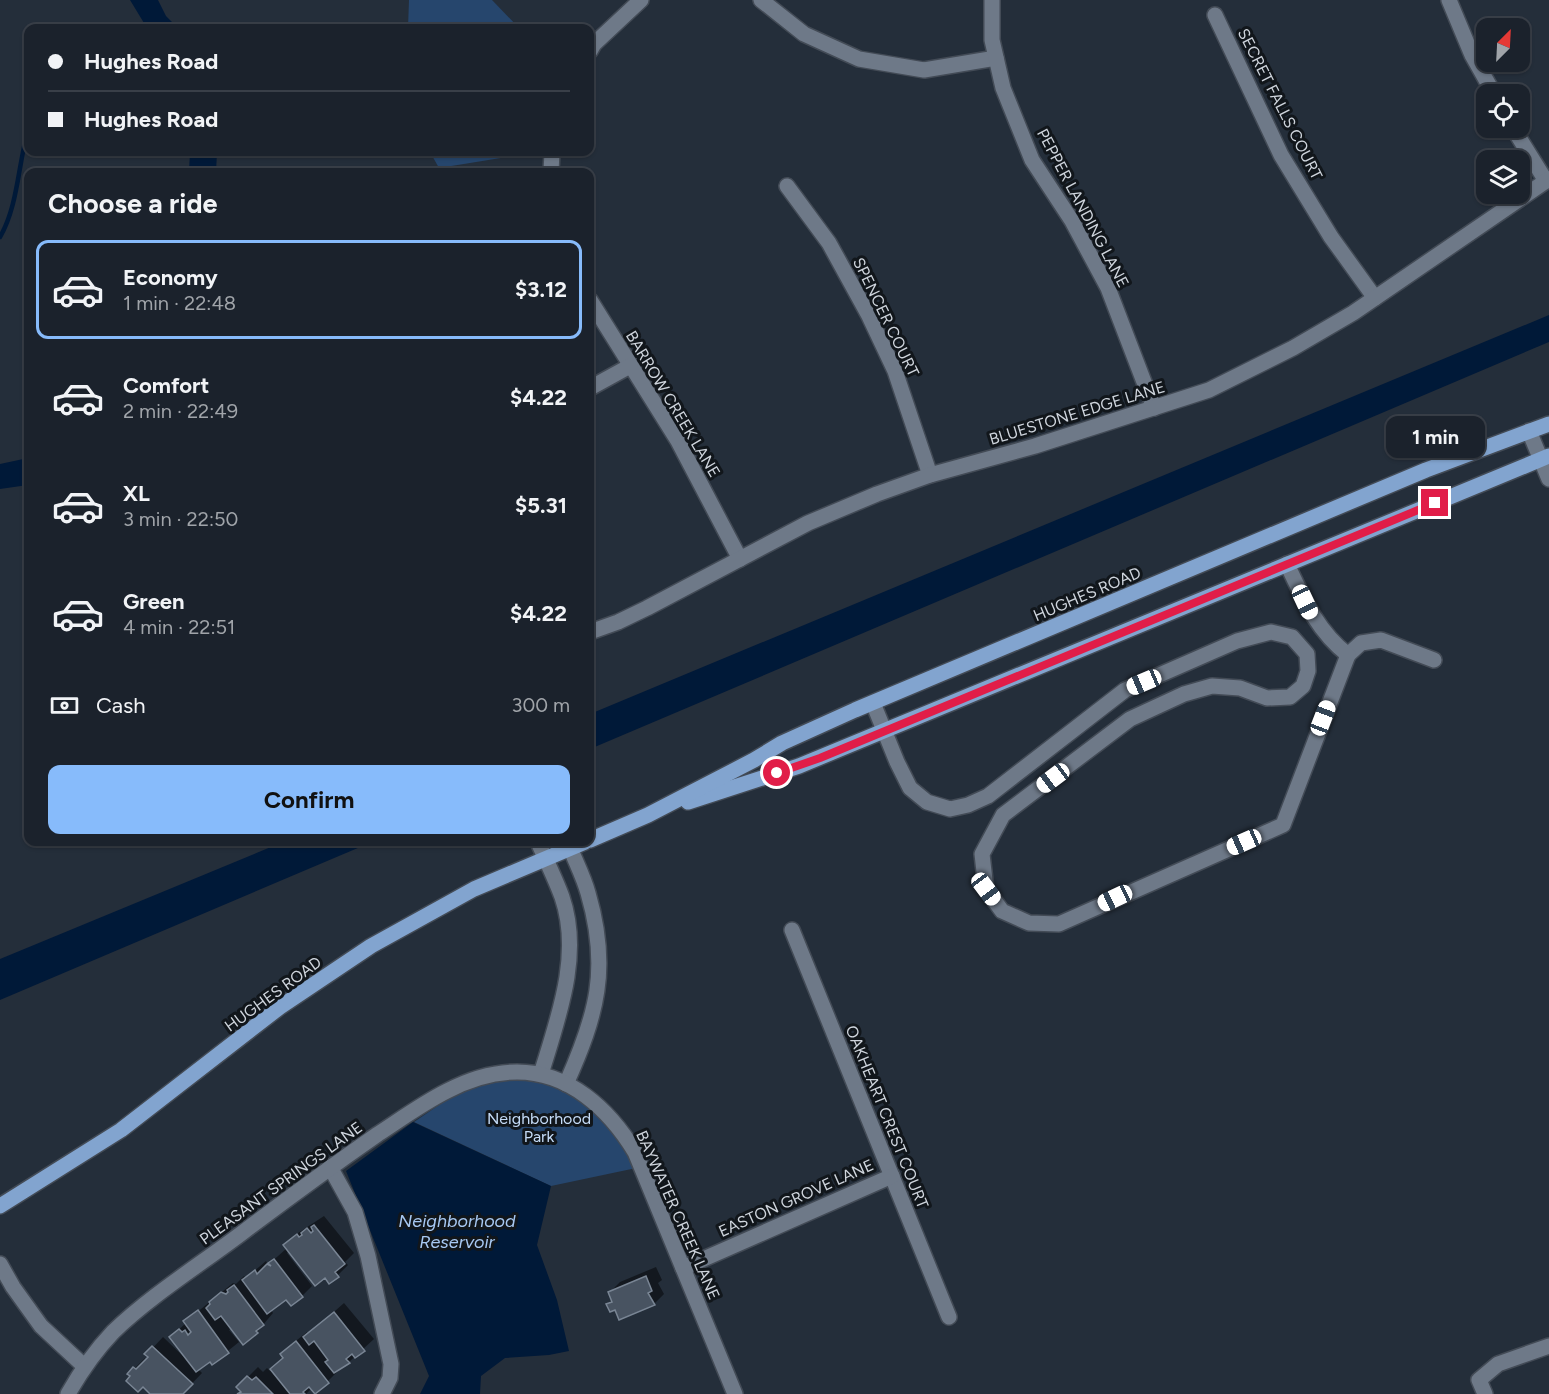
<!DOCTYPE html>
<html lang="en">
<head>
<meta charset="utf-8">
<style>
  body { margin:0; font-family:Figtree,sans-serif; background:#242a34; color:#f1f3f6; height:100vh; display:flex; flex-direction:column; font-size:22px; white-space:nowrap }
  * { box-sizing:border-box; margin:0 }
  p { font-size:20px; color:#a0a4a9 }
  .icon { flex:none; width:33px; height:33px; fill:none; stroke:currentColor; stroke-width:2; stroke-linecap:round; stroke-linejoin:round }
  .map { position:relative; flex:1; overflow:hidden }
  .panel { position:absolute; left:24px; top:168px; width:570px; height:678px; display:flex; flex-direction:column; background:#1b222c; border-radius:12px; box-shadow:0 2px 4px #0004,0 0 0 2px #393f48 }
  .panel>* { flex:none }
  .hud { position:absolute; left:24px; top:24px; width:570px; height:132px; border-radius:12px; box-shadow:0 2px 4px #0004,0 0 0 2px #393f48; display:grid; align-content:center; height:132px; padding:0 24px; background:#1b222c }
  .needle { width:39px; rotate:24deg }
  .tools { position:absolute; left:1476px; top:18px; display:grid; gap:12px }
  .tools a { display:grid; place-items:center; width:54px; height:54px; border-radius:12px; background:#1b222c; box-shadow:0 2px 4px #0004,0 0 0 2px #393f48; font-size:30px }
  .end { position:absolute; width:27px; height:27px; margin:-14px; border:8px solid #e11d48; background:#fff; box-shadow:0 0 0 3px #fff }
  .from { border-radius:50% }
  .bubble { position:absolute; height:42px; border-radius:12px; background:#1b222c; box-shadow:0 2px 4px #0004,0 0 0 2px #393f48; font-size:20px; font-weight:700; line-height:42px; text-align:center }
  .car { position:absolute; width:18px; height:36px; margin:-18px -9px; border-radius:8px; box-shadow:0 0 4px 2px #0007; background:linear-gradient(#fff 24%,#345 0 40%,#fff 0 76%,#345 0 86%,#fff 0) }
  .hud b { display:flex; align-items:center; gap:21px; height:57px; font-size:22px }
  .hud b+b { border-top:2px solid #393f48 }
  .hud i { width:15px; height:15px; background:#f1f3f6 }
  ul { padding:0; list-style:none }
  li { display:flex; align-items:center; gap:18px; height:99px; margin:0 12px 9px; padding:0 12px; border:3px solid transparent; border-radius:12px }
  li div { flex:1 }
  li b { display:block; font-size:22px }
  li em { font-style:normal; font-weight:700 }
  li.selected { border-color:#87bbfb }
  li>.icon { width:54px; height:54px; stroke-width:1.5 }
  h2 { padding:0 24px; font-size:27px; line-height:72px }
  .pay { display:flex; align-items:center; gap:15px; height:66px; padding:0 24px; font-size:22px }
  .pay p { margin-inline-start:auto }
  .action { display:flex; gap:12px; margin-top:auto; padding:12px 24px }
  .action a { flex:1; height:69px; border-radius:12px; background:#87bbfb; color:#111; font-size:24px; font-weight:700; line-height:69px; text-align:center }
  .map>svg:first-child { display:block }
  .green { fill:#26466d }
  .water { fill:#001938 }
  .shadow { fill:#0007 }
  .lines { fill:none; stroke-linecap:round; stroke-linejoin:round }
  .stream { stroke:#001938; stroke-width:4.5 }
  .building { fill:#485361; stroke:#798594; stroke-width:1.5 }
  .minor-casing { stroke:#434b56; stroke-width:18 }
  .major-casing { stroke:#434b56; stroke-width:18 }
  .minor { stroke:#6e7988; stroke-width:15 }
  .major { stroke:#82a4cf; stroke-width:15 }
  .route { stroke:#e11d48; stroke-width:8 }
  .labels { text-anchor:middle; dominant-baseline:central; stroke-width:6; stroke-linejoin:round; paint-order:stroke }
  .street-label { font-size:16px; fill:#cfd5dd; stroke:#11161b }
  .park-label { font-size:16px; fill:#c5dcf8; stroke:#11161b }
  .water-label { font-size:18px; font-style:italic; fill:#a7c8f2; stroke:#11161b }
</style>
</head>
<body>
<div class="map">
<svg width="1549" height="1394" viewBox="0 0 1549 1394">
  <rect width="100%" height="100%" fill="#242e3a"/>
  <g class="green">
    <polygon points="409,0 492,0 519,28 408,28"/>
    <polygon points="430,152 513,152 507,157 439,168"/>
    <polygon points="480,1077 555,1079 608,1114 641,1167 551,1186 414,1122"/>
  </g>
  <g class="water">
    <polygon points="130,0 158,0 166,16 178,28 147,28"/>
    <polygon points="190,152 217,152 216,172 189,172"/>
    <polygon points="1549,315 1549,342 590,749 590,714"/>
    <polygon points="28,458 28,485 0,489 0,464"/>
    <polygon points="283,842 372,842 0,1000 0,959"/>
    <polygon points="413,1122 551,1186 537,1245 557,1300 569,1351 549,1355 505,1358 481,1376 480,1394 420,1394 429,1376 346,1171"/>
  </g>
  <g class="shadow">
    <polygon points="324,1216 354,1253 345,1262 348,1265 338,1275 325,1276 289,1251 287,1253 312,1286 302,1296 286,1298 271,1310 273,1313 257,1332 232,1328 229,1330 239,1342 213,1363 210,1360 198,1369 202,1373 182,1394 153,1394 129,1374 145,1358 147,1360 150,1357 147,1354 163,1337 184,1357 185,1356 171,1337 186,1323 185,1322 233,1283 236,1284 244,1276 246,1278 266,1261 268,1265 287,1248 285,1245 295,1235"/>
    <polygon points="656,1267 662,1280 658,1283 664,1294 654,1304 616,1308 608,1304 613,1300 610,1292 620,1282"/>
    <polygon points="344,1303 374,1339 349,1362 337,1370 338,1371 328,1381 315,1392 312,1388 306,1394 239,1394 242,1391 238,1387 258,1367 263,1372 267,1368 270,1371 284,1357 282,1354 292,1344 307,1332 309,1334"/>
  </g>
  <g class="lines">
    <path class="stream" d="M0 237C18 206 18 165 28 130"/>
  </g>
  <g class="building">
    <polygon points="314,1225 345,1264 335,1272 339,1277 329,1284 325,1278 315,1286 283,1245 297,1234 299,1237 302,1235 301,1233 307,1228 311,1233 313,1231 311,1227"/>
    <polygon points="274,1259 303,1297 291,1306 286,1300 267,1314 242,1280 255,1270 257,1274 267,1264 271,1266 268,1263"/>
    <polygon points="646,1276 652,1291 648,1293 655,1305 619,1320 615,1310 610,1312 606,1304 612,1302 608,1292"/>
    <polygon points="234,1285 264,1325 256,1331 258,1333 243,1345 221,1316 215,1320 206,1308 210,1304 209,1302 221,1292 226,1294 228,1292 227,1290"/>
    <polygon points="198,1310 229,1353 212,1365 210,1362 196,1372 169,1337 179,1329 182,1332 185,1330 188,1335 191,1332 183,1321"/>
    <polygon points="334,1312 365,1351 355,1358 352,1354 346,1359 350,1363 334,1373 325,1362 328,1360 314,1341 309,1345 303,1337"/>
    <polygon points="296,1341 329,1383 315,1394 309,1387 303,1392 305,1394 290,1394 270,1369 283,1358 280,1354"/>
    <polygon points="152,1346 193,1384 183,1394 150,1394 143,1387 138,1392 126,1381 130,1376 127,1374 133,1367 136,1369 148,1357 144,1354"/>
    <polygon points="247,1376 252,1380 256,1377 273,1394 237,1394 241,1392 236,1387"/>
  </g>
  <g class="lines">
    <g class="minor-casing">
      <g id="minor">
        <polyline points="761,0 804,34 859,59 924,70 996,58"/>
        <polyline points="992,0 992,40 1003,88 1032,160 1072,221 1108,288 1154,408"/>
        <polyline points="1449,0 1472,55 1494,94"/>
        <polyline points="1215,15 1281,155 1331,237 1375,298"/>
        <polyline points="590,51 594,44 641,0"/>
        <polyline points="1513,128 1546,181"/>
        <polyline points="551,172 552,152"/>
        <polyline points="787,186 829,243 869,316 895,371 930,475"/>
        <polyline points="590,300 678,441 740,559"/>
        <polyline points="590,388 630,366"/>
        <polyline points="1529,431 1549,479"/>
        <polyline points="590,632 618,622 647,608 808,523 877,494 930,475 1035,446 1209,390 1293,348 1353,313 1549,179"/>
        <polyline points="1348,655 1361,643 1381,640 1434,660"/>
        <path d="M873 703 897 762 910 788 927 802 950 809 968 805 988 796 1125 690 1237 641 1271 632 1292 637 1307 654 1308 671 1303 686 1290 697 1267 698 1240 688 1212 686 1184 694 1130 719 1003 815 982 854 986 889 1002 911 1029 923 1059 924 1283 825 1348 655C1317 631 1303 598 1287 564"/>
        <path d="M538 842C546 860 555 878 562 897 582 955 558 1018 541 1074"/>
        <polyline points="792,930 949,1317"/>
        <path d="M566 1084C597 1015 610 968 588 893 583 875 574 859 568 842"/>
        <polyline points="330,1167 355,1212 368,1256 391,1364 390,1378 382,1394"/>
        <polyline points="0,1264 13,1287 41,1326 84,1366"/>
        <polyline points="683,1268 892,1176"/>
        <path d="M68 1394C81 1371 95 1351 113 1332 150 1296 201 1264 242 1233 287 1199 332 1166 378 1134 401 1119 423 1103 447 1091 468 1080 493 1072 517 1072 569 1072 609 1109 635 1152L735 1394"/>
        <polyline points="1485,1394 1479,1380 1498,1364 1549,1346"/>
      </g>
    </g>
    <g class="major-casing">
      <g id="major">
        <polyline points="688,802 799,766 1549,456"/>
        <polyline points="590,840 648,815 754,760 782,743 855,710 1426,470 1549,424"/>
        <polyline points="0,1206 121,1130 280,1007 371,946 474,889 585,842"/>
      </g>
    </g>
    <use href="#minor" class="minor"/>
    <use href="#major" class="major"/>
  </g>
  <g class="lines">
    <polyline class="route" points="777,773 820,758 1435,503"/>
  </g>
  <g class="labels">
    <g class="street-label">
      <text transform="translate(1280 104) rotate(63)">SECRET FALLS COURT</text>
      <text transform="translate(1083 208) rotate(62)">PEPPER LANDING LANE</text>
      <text transform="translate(886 317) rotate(64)">SPENCER COURT</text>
      <text transform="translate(673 404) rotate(59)">BARROW CREEK LANE</text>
      <text transform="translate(1077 413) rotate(-17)">BLUESTONE EDGE LANE</text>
      <text transform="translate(1087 594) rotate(-23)">HUGHES ROAD</text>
      <text transform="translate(273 994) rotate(-36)">HUGHES ROAD</text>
      <text transform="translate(887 1117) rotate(68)">OAKHEART CREST COURT</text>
      <text transform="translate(281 1183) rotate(-36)">PLEASANT SPRINGS LANE</text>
      <text transform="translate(796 1198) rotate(-24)">EASTON GROVE LANE</text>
      <text transform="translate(678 1215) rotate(66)">BAYWATER CREEK LANE</text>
    </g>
    <g class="park-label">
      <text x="539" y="1118">Neighborhood<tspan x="539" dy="18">Park</tspan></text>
    </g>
    <g class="water-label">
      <text x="457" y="1221">Neighborhood<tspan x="457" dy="21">Reservoir</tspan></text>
    </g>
  </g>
</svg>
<div class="tools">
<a><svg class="needle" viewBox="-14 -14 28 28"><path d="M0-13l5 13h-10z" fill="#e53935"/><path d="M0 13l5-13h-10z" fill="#a0a4a9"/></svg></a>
<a><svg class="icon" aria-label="locate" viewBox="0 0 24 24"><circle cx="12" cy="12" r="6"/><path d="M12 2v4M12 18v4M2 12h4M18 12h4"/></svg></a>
<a><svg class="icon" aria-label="layers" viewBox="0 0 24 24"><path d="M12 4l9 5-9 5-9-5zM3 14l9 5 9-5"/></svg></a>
</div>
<i class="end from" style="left:777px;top:773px"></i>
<i class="end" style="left:1435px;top:503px"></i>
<div class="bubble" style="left:1386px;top:416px;width:99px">1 min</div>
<i class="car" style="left:1305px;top:602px;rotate:155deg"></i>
<i class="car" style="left:1144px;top:682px;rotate:247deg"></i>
<i class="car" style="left:1323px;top:718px;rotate:21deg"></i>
<i class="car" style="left:1053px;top:778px;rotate:233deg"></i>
<i class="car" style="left:1244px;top:842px;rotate:246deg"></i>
<i class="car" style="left:986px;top:889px;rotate:143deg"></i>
<i class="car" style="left:1115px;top:898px;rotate:245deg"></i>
<div class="hud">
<b><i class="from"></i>Hughes Road</b>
<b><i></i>Hughes Road</b>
</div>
<section class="panel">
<h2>Choose a ride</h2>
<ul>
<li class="selected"><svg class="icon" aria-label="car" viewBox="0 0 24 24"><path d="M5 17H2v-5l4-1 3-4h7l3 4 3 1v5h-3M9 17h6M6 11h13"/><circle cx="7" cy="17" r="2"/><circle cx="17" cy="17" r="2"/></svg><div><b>Economy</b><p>1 min · 22:48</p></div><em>$3.12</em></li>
<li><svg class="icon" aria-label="car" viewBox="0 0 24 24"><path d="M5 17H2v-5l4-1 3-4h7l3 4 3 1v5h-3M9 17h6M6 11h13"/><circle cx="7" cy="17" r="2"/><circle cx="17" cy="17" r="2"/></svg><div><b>Comfort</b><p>2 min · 22:49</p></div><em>$4.22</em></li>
<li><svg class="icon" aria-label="car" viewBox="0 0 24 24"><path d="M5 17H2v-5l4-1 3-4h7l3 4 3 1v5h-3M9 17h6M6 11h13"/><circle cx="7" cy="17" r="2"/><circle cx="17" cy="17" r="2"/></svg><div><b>XL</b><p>3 min · 22:50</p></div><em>$5.31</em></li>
<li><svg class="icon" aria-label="car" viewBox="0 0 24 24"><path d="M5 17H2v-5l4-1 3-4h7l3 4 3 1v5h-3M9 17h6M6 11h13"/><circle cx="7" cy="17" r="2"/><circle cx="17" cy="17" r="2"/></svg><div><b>Green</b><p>4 min · 22:51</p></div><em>$4.22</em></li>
</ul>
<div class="pay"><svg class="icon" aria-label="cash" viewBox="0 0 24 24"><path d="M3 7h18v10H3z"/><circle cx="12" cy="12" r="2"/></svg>Cash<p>300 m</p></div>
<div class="action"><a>Confirm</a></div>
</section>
</div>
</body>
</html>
